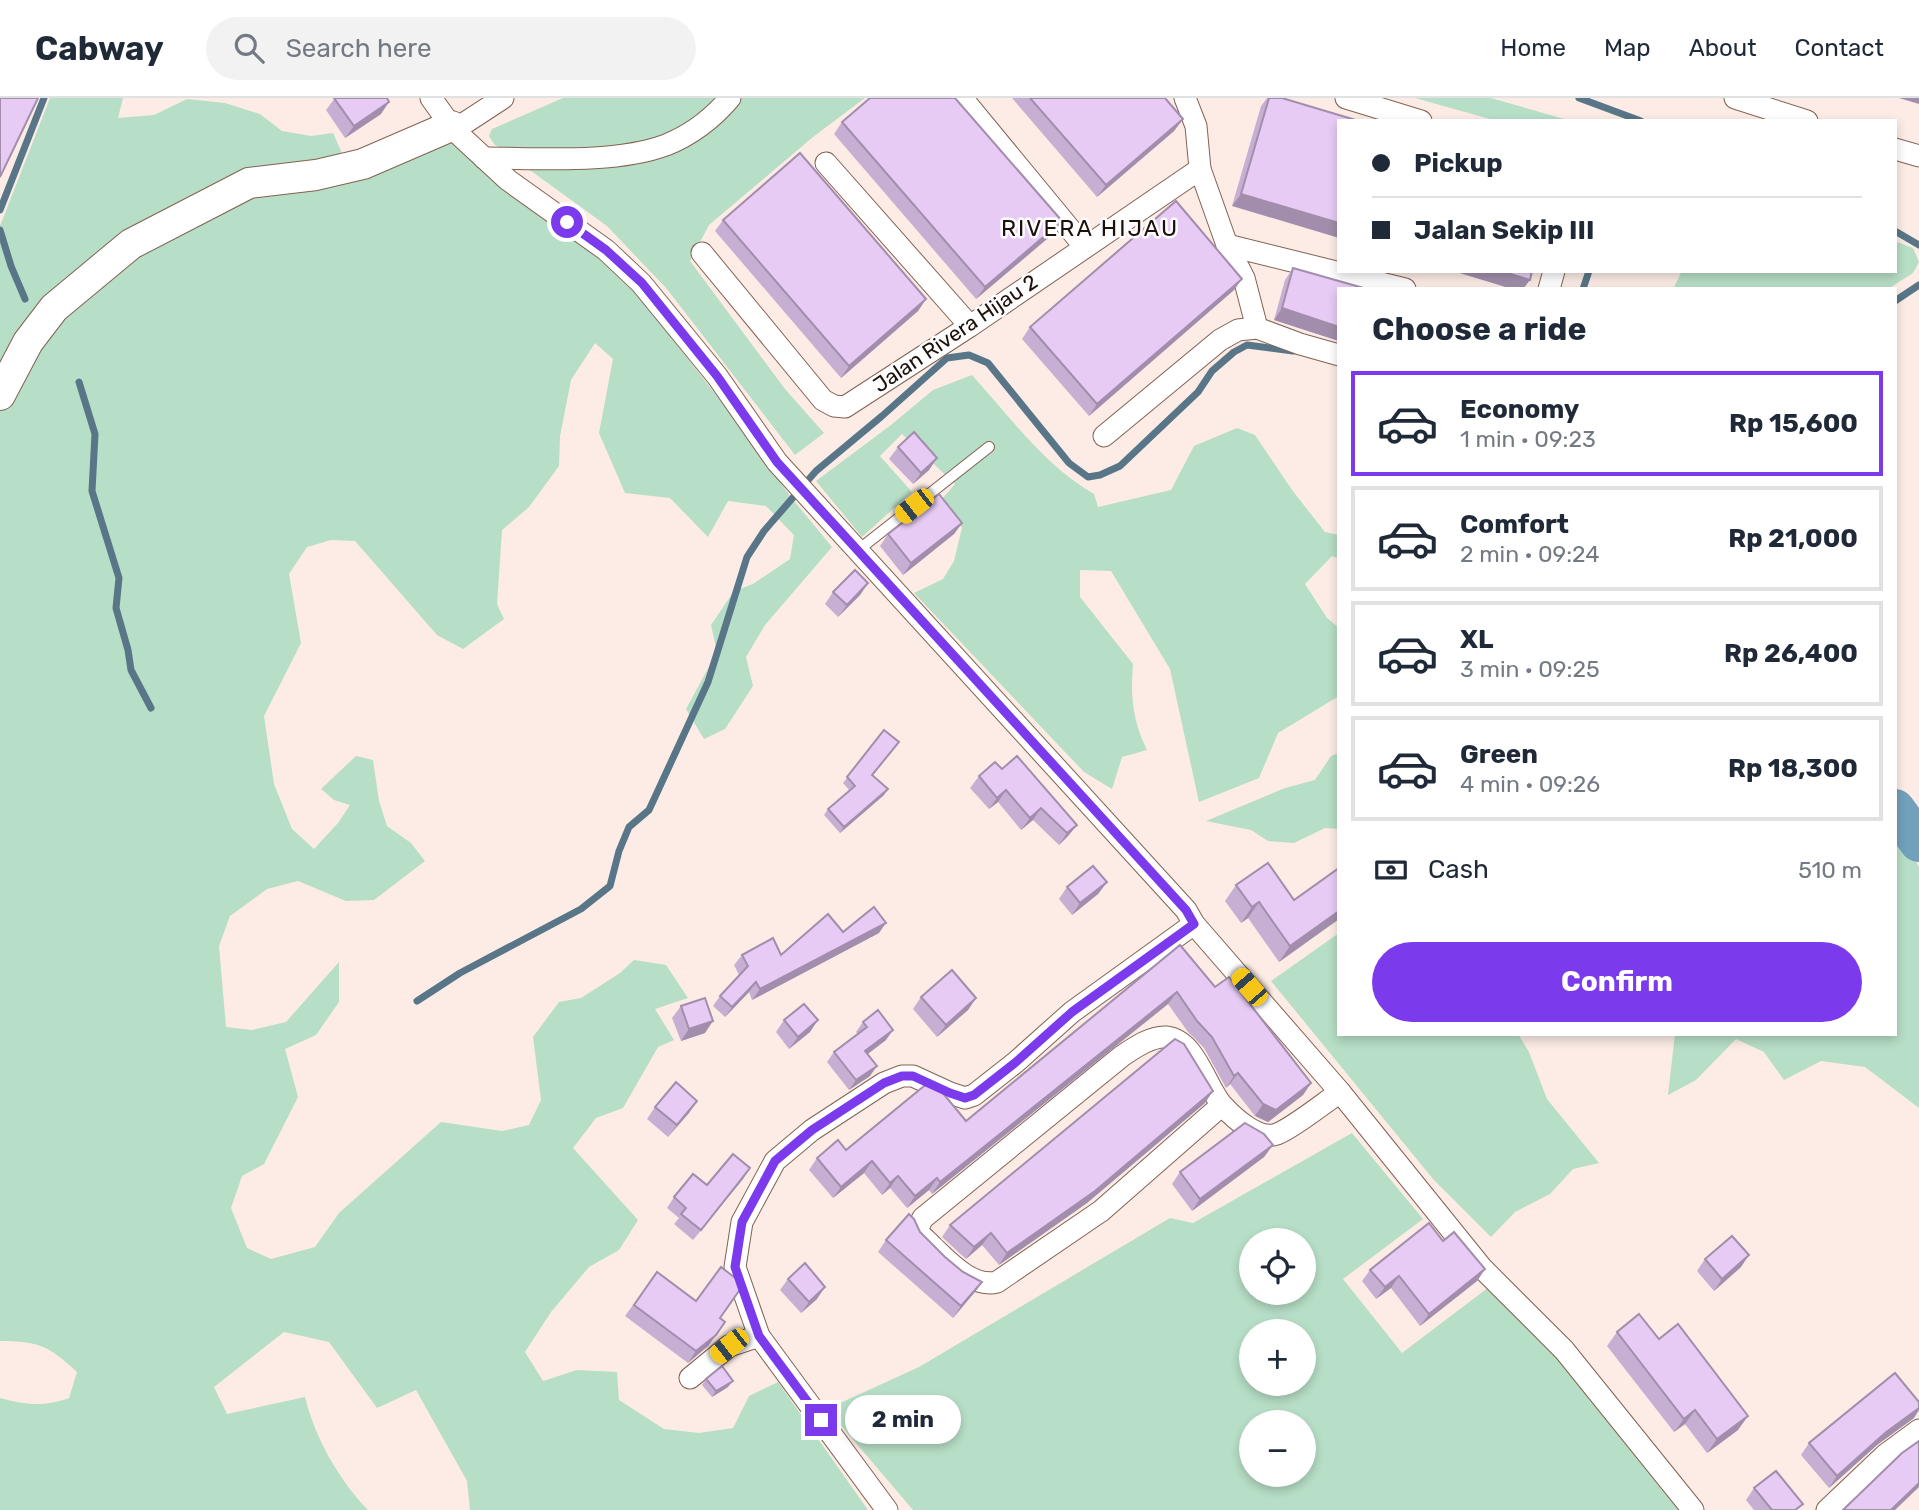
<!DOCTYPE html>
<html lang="en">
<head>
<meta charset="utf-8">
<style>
  body { margin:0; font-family:Rubik,sans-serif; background:#f2f2f3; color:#1f2937; height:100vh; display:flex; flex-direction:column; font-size:26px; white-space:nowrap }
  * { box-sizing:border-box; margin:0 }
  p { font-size:23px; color:#747a83 }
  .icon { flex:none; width:38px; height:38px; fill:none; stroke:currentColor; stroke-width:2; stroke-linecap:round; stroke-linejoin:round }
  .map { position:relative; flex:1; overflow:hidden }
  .sheet { position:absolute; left:1337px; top:189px; width:560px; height:749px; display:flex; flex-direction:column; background:#fff; border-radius:0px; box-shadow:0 4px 10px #0003 }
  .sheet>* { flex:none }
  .guide { position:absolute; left:1337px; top:21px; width:560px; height:154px; border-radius:0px; box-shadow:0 4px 10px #0003; display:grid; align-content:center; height:154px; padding:0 35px; background:#fff }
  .controls { position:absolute; left:1239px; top:1130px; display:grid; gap:14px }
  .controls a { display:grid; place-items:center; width:77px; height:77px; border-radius:50%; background:#fff; box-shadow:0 4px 10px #0003; font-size:35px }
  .end { position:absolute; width:32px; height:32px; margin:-16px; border:9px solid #7c3aed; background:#fff; box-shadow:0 0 0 4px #fff }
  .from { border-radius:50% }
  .bubble { position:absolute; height:49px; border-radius:24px; background:#fff; box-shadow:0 4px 10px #0003; font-size:23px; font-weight:700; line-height:49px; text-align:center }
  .car { position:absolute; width:21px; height:42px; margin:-21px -10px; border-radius:9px; box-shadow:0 0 5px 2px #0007; background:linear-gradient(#f5c518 24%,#345 0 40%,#f5c518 0 76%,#345 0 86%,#f5c518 0) }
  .guide b { display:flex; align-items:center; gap:24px; height:66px; font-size:26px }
  .guide b+b { border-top:2px solid #e0e1e3 }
  .guide i { width:18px; height:18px; background:#1f2937 }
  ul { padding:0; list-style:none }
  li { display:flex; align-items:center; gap:21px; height:105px; margin:0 14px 10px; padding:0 21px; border:4px solid #e0e1e3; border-radius:0px }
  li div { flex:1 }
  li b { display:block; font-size:26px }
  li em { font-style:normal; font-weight:700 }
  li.on { border-color:#7c3aed }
  li>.icon { width:63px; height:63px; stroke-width:1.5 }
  h2 { padding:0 35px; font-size:32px; line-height:84px }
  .pay { display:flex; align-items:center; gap:18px; height:77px; padding:0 35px; font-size:26px }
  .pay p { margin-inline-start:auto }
  .action { display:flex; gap:14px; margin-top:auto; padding:14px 35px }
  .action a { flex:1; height:80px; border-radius:42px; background:#7c3aed; color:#fff; font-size:28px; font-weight:700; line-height:80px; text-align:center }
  header { display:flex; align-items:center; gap:42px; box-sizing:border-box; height:98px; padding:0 35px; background:#fff; border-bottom:2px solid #e0e1e3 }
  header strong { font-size:33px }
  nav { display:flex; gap:38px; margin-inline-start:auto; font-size:24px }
  .search { width:490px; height:63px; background:#f2f2f3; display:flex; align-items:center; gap:18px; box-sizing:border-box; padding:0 24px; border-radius:38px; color:#747a83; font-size:26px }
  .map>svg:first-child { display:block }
  .green { fill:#b7dec6; fill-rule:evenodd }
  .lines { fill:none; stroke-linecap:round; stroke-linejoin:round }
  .stream { stroke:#587687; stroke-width:7 }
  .river { stroke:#72a1bc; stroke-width:40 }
  .lane-casing { stroke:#836253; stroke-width:12 }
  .street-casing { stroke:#836253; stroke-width:23 }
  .secondary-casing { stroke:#836253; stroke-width:32 }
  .lane { stroke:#fff; stroke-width:10 }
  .street { stroke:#fff; stroke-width:21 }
  .secondary { stroke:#fff; stroke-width:30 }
  .wall { fill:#c7afd3 }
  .shaded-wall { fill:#a28eac }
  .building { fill:#e7cbf5; stroke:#a28eac; stroke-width:2 }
  .route { stroke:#7c3aed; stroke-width:9 }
  .labels { text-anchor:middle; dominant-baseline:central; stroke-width:5; stroke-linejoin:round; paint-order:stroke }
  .street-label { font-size:21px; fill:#1d100a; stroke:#fdfdfd }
  .neighbourhood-label { font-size:23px; letter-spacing:2px; fill:#1d100a; stroke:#fdfdfd }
</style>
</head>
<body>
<header>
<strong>Cabway</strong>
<div class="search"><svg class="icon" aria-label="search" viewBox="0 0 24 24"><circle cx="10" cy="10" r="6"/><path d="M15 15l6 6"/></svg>Search here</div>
<nav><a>Home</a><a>Map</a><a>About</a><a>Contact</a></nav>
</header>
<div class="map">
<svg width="1919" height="1412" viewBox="0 0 1919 1412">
  <rect width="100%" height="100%" fill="#fcece5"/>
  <g class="green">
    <path d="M50 0H123L118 20 154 17 187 1 225 5 260 16 282 33 311 38 333 35 345 62 443 24 578 140 632 190 735 321 790 398 832 449 765 527 746 559 753 588 725 631 704 641 686 611 717 554 711 527 734 493 753 486 790 461 794 437 766 408 728 403 708 439 670 400 625 395 599 335 613 261 595 245 571 282 560 338 559 368 529 409 502 432 497 506 504 521 463 551 437 537 355 443 331 442 307 449 289 476 301 545 264 618 274 686 292 731 314 751 338 725 350 707 334 702 321 691 356 658 373 662 379 703 387 728 411 745 425 763 374 802 346 803 298 783 267 791 230 818 219 848 226 929 252 932 286 924 339 864V904L316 937 285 951 298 999 264 1066 242 1078 231 1110 247 1150 271 1161 315 1149 339 1115 441 1024 502 1033 529 1027 541 1002 533 939 559 904 581 900 620 875 634 862 666 867 688 900 655 911 674 942 658 949 623 1010 596 1020 573 1050 638 1122 619 1152 589 1169 551 1214 525 1254 543 1283 577 1272 617 1274 619 1302 664 1331 699 1335 733 1330 749 1298 778 1284 868 1412H470L467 1383 416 1292 377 1310 329 1244 284 1234 214 1289 227 1316 305 1299C315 1340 339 1382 368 1412H0V1300C25 1307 44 1309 69 1300L77 1274C49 1248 39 1243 0 1243V128Z"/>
    <polygon points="563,0 865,0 813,39 709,127 690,163 785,291 824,335 795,357 667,191 607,128 494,46 489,38 492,31"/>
    <polygon points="1415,0 1491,0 1571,23 1497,23"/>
    <polygon points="1895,143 1913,150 1919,164 1913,175 1888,191 1673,191 1682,173 1895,173"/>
    <path d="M972 277C1011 320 1044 367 1094 396L1098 409 1171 392 1194 348 1237 330 1255 337 1292 392 1325 434 1339 437V461L1332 458 1305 486 1327 520 1339 530V598L1278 635 1259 680 1199 704 1170 571 1111 473 1080 472V499L1133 566C1130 598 1133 624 1147 652L1122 659 1112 691 1084 674 914 495 943 481 954 463 962 430 941 402 955 386 902 336 880 358 912 394 862 439 816 383 891 327 933 292Z"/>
    <polygon points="1339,655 1339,731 1325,730 1294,745 1268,743 1251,732 1206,723 1285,690 1315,682 1331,658"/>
    <polygon points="1895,724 1919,769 1919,1010 1865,969 1821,963 1784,982 1764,954 1736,941 1696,982 1668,997 1675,936 1895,936"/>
    <polygon points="1339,835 1339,936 1518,936 1529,954 1547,1001 1599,1065 1573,1071 1550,1096 1515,1114 1491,1139 1433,1081 1271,883"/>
    <path d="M1352 1035 1423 1121 1343 1181 1402 1255 1489 1189 1573 1275 1692 1412H913L827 1311 919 1269 1170 1120 1193 1125ZM1251 1143H1304V1195H1251ZM1251 1234H1304V1286H1251ZM1251 1325H1304V1377H1251Z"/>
  </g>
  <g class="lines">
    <g class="stream">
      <polyline points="1579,0 1641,23"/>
      <polyline points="0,112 44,0"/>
      <polyline points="0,132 11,168 25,201"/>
      <polyline points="1895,133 1919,147"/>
      <polyline points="1583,191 1589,173"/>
      <polyline points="1895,203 1919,187"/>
      <polyline points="79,284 95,336 92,393 119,480 116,510 128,552 131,572 151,610"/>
      <polyline points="417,903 460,875 581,811 610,788 619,753 629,729 649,712 708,584 747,459 764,433 816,373 882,318 947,260 969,257 988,265 1069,365 1088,379 1100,377 1120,368 1198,294 1212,273 1234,254 1247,247 1293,253"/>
    </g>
    <polyline class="river" points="1895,711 1919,744"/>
    <g class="lane-casing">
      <polyline id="lane" points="857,453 989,349"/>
    </g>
    <g class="street-casing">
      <g id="street">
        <polyline points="431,0 454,32 508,82 606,152 641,185 717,278 777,364 1186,812 1194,826 1340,994 1482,1170 1564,1252 1693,1412"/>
        <polyline points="962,0 1084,148"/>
        <polyline points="1185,0 1196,28 1200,71 1227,147 1244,180 1257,230"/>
        <polyline points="1346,0 1421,23"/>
        <polyline points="1735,0 1807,23"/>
        <polyline points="454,32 503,0"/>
        <polyline points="1895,51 1919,58"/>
        <path d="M484 60C539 60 615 66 666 47 691 37 713 20 730 0"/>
        <polyline points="826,65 970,228"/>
        <polyline points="1227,147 1405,191"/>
        <polyline points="702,155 823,302 834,308 845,309 970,228 1200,71"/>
        <polyline points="1549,191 1554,173"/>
        <polyline points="1104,338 1220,242 1238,232 1257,230 1300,246 1339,257"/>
        <path d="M1222 1007 1101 1113 997 1184C972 1190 949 1164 932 1148 929 1144 923 1140 920 1136 917 1130 920 1125 923 1120L1122 958C1134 950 1151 938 1166 939 1196 942 1206 990 1223 1008 1234 1020 1259 1043 1277 1036 1293 1030 1324 1005 1340 994"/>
        <polyline points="690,1280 729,1248 759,1238"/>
        <polyline points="887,1412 759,1238 735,1169 742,1124 775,1063 812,1032 884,985 902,978 913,978 950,995 965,1000 974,997 1016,964 1072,914 1194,826"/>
        <polyline points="1827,1412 1885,1357 1919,1332"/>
      </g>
    </g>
    <g class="secondary-casing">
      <polyline id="secondary" points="0,297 28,244 54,210 131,146 249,85 316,77 363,66 451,28"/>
    </g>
    <use href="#lane" class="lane"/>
    <use href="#street" class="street"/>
    <use href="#secondary" class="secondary"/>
  </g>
  <g class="wall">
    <polygon points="335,0 381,16 345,40 326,12"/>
    <polygon points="1012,0 1165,0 1183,21 1174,33 1097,99"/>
    <polygon points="1267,0 1282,0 1359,23 1232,108 1261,8"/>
    <polygon points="842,24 1054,135 976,201 834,36"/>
    <polygon points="723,122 926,201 918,213 841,280 715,133"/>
    <polygon points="1293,170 1339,191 1339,243 1274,222 1285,182"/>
    <polygon points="1234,192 1089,318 1022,241 1030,229"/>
    <polygon points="898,349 937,360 929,372 913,386 889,361"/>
    <polygon points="962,425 954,436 903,477 880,448 888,436"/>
    <polygon points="868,485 860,497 838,519 825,506 833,494"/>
    <polygon points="884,632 899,644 872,678 884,697 840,735 824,717 828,711 849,692 843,685"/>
    <polygon points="1002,671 1077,727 1068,738 1059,747 1033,722 1021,732 998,704 989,711 970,690 979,678"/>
    <polygon points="1339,770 1339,821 1279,864 1248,820 1241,825 1225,803 1236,787 1294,802"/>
    <polygon points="1107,784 1098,796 1072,817 1059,801 1067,789"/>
    <polygon points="843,834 879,835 752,902 749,894 725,919 713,908 720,898 739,877 734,867 742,857 781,857"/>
    <polygon points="1180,847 1215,889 1311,985 1303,997 1268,1024 1255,1018 1230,986 1226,990 1204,950 1188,934 1168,906 932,1096 929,1092 907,1110 890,1090 882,1097 864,1075 833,1100 809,1072 817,1060 966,1023"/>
    <polygon points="921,899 976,900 968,912 937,939 913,911"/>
    <polygon points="681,908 705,935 681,943 672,920"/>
    <polygon points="784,922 810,934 789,951 776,934"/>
    <polygon points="863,924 886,942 868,956 870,978 849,992 827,964 834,954 858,936 856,934"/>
    <polygon points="697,1003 668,1039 647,1021 655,1009"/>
    <polygon points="1205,1005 1087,1105 999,1167 982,1147 966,1161 942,1139 950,1127"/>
    <polygon points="1273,1047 1264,1059 1192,1113 1172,1086 1180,1074"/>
    <polygon points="743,1081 693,1142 674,1126 679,1120 667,1110 674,1099 707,1087"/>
    <polygon points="920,1134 945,1159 963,1174 982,1184 974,1195 953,1220 878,1154 886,1142"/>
    <polygon points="1443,1143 1485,1171 1477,1183 1420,1228 1391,1190 1376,1201 1362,1183 1370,1172"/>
    <polygon points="1705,1161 1741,1169 1714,1193 1697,1173"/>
    <polygon points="657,1174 696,1203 720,1220 717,1236 708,1248 688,1265 625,1218"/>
    <polygon points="788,1181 817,1201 801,1215 780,1192"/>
    <polygon points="1617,1234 1659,1241 1738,1332 1707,1355 1685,1326 1674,1334 1607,1248"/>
    <polygon points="706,1281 728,1289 712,1299 702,1287"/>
    <polygon points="1914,1320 1877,1347 1829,1390 1801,1357 1809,1345"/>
    <polygon points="1754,1390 1798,1412 1754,1412 1746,1402"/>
  </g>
  <g class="shaded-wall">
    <polygon points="1899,0 1919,0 1919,6"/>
    <polygon points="389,4 381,16 345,40 354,28"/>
    <polygon points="1183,21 1174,33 1097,99 1106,87"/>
    <polygon points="1241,96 1339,125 1339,140 1232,108"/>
    <polygon points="1062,123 1054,135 976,201 985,189"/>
    <polygon points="1453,173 1501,173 1530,182 1523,191 1512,191"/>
    <polygon points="1242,181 1234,192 1089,318 1097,306"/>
    <polygon points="926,201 918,213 841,280 849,268"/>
    <polygon points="1282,210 1339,229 1339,243 1274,222"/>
    <polygon points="937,360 929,372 913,386 921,375"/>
    <polygon points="962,425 954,436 903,477 911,465"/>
    <polygon points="868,485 860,497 838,519 847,507"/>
    <polygon points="888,691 884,697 840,735 844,729"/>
    <polygon points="1006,692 998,704 989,711 997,700"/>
    <polygon points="1041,710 1033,722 1021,732 1030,720"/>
    <polygon points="1077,727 1068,738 1059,747 1067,735"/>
    <polygon points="1107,784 1098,796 1072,817 1080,805"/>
    <polygon points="1259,804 1248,820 1241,825 1252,809"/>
    <polygon points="1339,813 1339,821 1279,864 1290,848"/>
    <polygon points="886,825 879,835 752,902 760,891"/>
    <polygon points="756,884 749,894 725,919 732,909"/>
    <polygon points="1177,894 1168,906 932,1096 940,1084"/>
    <polygon points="976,900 968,912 937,939 946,927"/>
    <polygon points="818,922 810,934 789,951 798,939"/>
    <polygon points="713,923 705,935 681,943 689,931"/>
    <polygon points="893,932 886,942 858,963 865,953"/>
    <polygon points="877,968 870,978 849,992 856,982"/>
    <polygon points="1238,975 1230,986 1226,990 1234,978"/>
    <polygon points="1311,985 1303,997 1268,1024 1255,1018 1263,1006"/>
    <polygon points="1213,993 1205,1005 1087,1105 999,1167 1007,1155"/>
    <polygon points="697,1003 689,1015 668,1039 677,1027"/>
    <polygon points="1273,1047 1264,1059 1192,1113 1200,1101"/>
    <polygon points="872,1063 864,1075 833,1100 841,1089"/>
    <polygon points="750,1070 743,1081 693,1142 701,1132"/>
    <polygon points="898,1078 890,1090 882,1097 890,1085"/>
    <polygon points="937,1080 929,1092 907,1110 915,1098"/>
    <polygon points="991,1135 982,1147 966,1161 974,1149"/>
    <polygon points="1749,1157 1741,1169 1714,1193 1722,1181"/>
    <polygon points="1485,1171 1477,1183 1420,1228 1429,1216"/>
    <polygon points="1399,1178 1391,1190 1376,1201 1385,1189"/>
    <polygon points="982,1184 974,1195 953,1220 961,1208"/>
    <polygon points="825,1189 817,1201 801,1215 809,1204"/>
    <polygon points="725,1224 708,1248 688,1265 696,1253"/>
    <polygon points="733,1283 728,1289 712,1299 716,1293"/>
    <polygon points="1919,1310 1919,1312 1914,1320 1877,1347 1829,1390 1837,1378 1885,1335"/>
    <polygon points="1695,1312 1685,1326 1674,1334 1684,1321"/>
    <polygon points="1748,1318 1738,1332 1707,1355 1717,1341"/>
    <polygon points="1919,1385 1919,1389 1895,1412 1891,1412"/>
  </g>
  <g class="building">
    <polygon points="0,0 38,0 0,79"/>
    <polygon points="334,0 387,0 389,4 354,28"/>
    <polygon points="870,0 955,0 1062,123 985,189 842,24"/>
    <polygon points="1030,0 1165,0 1183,21 1106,87"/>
    <polygon points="1269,0 1282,0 1359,23 1339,23 1339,125 1241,96"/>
    <polygon points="800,55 926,201 849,268 723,122"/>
    <polygon points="1176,103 1242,181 1097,306 1030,229"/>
    <polygon points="1293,170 1367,191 1339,191 1339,229 1282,210"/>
    <polygon points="1501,173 1532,173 1530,182"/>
    <polygon points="914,334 937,360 921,375 898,349"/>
    <polygon points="939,396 962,425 911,465 888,436"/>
    <polygon points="855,472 868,485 847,507 833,494"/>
    <polygon points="884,632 899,644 872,677 888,691 844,729 828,711 855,688 847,679"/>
    <polygon points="1017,658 1077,727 1067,735 1041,710 1030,720 1006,692 997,700 979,678 995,664 1002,671"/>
    <polygon points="1268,765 1294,802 1339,770 1339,813 1290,848 1259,804 1252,809 1236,787"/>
    <polygon points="1093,768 1107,784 1080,805 1067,789"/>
    <polygon points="874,809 886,825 760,891 756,884 732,909 720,898 748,868 742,857 773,840 781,857 828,816 843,834"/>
    <polygon points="1180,847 1215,889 1229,879 1311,985 1276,1012 1263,1006 1238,975 1234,978 1212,939 1197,923 1177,894 940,1084 937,1080 915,1098 898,1078 890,1085 872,1063 841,1089 817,1060 838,1042 846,1052 929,984 937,988 966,1023"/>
    <polygon points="952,872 976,900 946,927 921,899"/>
    <polygon points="705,900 713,923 689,931 681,908"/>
    <polygon points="804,906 818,922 798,939 784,922"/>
    <polygon points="878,912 893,932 865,953 877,968 856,982 834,954 867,929 863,924"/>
    <polygon points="1175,941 1184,946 1213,993 1095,1093 1007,1155 991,1135 974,1149 950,1127"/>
    <polygon points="676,984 697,1003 677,1027 655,1009"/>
    <polygon points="1245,1025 1264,1036 1273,1047 1200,1101 1180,1074"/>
    <polygon points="733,1056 750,1070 701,1132 681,1116 686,1110 674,1099 693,1076 707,1087"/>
    <polygon points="909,1116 914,1121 920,1134 945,1159 963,1174 982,1184 961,1208 886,1142"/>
    <polygon points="1429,1125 1443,1143 1454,1134 1485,1171 1429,1216 1399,1178 1385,1189 1370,1172"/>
    <polygon points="1732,1138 1749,1157 1722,1181 1705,1161"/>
    <polygon points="805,1165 825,1189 809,1204 788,1181"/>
    <polygon points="721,1169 738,1182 741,1190 720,1220 725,1224 716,1237 696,1253 634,1207 657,1174 696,1203"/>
    <polygon points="1639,1216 1659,1241 1678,1226 1748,1318 1717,1341 1695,1312 1684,1321 1617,1234"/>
    <polygon points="722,1268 733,1283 716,1293 706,1281"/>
    <polygon points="1895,1275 1919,1304 1919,1310 1885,1335 1837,1378 1809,1345"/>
    <polygon points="1919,1343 1919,1385 1891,1412 1843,1412 1902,1355"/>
    <polygon points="1776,1373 1803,1406 1795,1412 1772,1412 1754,1390"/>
  </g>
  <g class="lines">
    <polyline class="route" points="567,124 606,152 642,185 717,278 777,364 1186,812 1194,826 1072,914 1016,964 974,997 965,1000 950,995 913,978 902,978 884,985 812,1032 775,1063 742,1124 735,1169 759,1238 821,1322"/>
  </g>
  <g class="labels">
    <g class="street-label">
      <text transform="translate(955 235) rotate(-34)">Jalan Rivera Hijau 2</text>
    </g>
    <g class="neighbourhood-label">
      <text x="1090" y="130">RIVERA HIJAU</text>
    </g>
  </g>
</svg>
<div class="controls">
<a><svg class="icon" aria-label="locate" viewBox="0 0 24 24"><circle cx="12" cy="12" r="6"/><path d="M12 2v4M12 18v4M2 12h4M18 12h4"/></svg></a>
<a>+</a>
<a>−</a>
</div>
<i class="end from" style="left:567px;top:124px"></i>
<i class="end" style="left:821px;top:1322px"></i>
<div class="bubble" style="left:845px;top:1297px;width:116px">2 min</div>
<i class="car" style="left:914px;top:408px;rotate:232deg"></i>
<i class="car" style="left:1249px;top:889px;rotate:319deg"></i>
<i class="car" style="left:729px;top:1248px;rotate:232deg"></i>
<div class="guide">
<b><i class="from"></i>Pickup</b>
<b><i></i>Jalan Sekip III</b>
</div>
<section class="sheet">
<h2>Choose a ride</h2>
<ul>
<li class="on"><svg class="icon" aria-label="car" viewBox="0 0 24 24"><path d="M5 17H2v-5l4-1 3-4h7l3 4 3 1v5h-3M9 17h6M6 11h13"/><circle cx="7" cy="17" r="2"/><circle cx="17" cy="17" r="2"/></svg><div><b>Economy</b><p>1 min · 09:23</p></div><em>Rp 15,600</em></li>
<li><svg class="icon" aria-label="car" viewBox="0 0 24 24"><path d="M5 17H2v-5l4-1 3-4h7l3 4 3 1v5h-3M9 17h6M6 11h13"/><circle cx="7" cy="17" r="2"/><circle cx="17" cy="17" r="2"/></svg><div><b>Comfort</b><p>2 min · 09:24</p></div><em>Rp 21,000</em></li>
<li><svg class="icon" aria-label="car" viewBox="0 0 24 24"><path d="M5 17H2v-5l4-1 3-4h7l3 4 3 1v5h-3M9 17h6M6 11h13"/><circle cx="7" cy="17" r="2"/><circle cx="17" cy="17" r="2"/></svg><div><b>XL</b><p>3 min · 09:25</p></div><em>Rp 26,400</em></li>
<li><svg class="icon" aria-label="car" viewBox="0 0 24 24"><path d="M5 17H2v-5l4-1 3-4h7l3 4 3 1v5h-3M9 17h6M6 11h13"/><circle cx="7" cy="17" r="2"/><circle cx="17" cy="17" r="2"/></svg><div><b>Green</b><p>4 min · 09:26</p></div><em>Rp 18,300</em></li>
</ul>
<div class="pay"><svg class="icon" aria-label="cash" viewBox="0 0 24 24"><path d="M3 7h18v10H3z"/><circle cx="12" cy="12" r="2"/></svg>Cash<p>510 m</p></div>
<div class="action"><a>Confirm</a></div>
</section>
</div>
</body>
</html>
